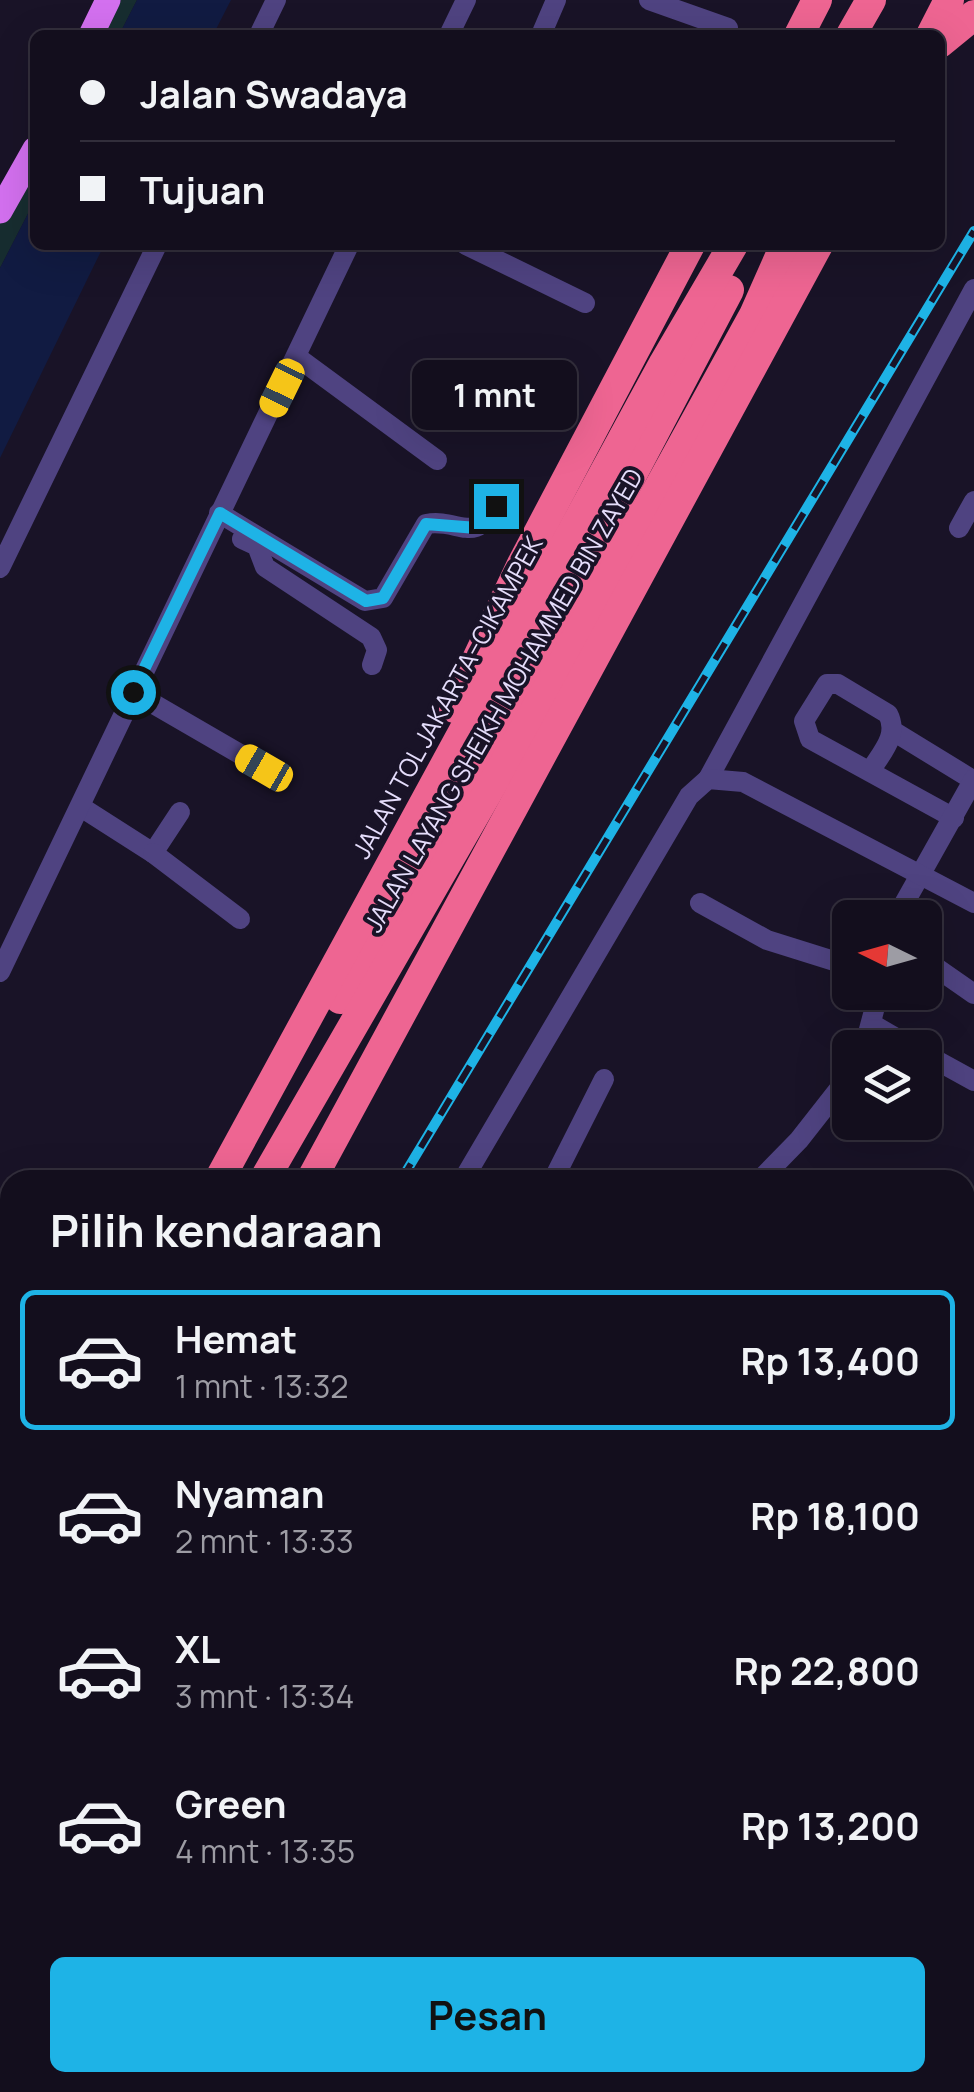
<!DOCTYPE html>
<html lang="id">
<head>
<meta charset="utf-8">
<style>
  body { margin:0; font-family:Manrope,sans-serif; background:#201c2a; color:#f1f3f6; height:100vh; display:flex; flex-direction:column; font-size:38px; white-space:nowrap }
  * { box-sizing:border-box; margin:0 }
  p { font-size:32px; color:#9d9ca4 }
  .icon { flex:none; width:55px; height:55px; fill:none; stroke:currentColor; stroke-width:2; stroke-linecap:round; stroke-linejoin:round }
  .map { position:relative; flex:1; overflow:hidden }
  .sheet { position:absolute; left:0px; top:1170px; width:975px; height:922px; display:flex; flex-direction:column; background:#130e1d; border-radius:30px 30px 0 0; box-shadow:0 10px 40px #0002,0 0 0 2px #322e3b }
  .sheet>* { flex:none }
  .top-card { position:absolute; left:30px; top:30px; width:915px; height:220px; border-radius:15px; box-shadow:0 10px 40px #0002,0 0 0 2px #322e3b; display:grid; align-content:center; height:220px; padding:0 50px; background:#130e1d }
  .needle { width:65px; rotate:275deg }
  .tools { position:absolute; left:832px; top:900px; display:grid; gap:20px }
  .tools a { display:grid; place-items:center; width:110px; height:110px; border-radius:15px; background:#130e1d; box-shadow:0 10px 40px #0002,0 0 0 2px #322e3b; font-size:50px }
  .end { position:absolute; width:45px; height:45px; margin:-22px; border:12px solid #1eb3e6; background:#111; box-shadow:0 0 0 5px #111 }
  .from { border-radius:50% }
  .bubble { position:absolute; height:70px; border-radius:15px; background:#130e1d; box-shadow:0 10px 40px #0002,0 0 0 2px #322e3b; font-size:32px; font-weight:700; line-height:70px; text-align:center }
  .car { position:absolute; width:30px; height:60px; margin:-30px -15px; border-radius:12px; box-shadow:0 0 8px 2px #0007; background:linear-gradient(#f5c518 24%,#345 0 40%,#f5c518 0 76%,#345 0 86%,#f5c518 0) }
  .top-card b { display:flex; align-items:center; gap:35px; height:95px; font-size:38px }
  .top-card b+b { border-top:2px solid #322e3b }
  .top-card i { width:25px; height:25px; background:#f1f3f6 }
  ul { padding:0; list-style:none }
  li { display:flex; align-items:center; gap:30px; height:140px; margin:0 20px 15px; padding:0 30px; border:5px solid transparent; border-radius:15px }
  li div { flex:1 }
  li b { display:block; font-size:38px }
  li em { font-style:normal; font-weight:700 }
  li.current { border-color:#1eb3e6 }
  li>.icon { width:90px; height:90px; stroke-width:1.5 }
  h2 { padding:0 50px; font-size:45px; line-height:120px }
  .action { display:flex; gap:20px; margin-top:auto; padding:20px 50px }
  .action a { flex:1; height:115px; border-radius:15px; background:#1eb3e6; color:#111; font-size:40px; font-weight:700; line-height:115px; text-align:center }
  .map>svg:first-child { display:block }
  .green { fill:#172d30 }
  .water { fill:#111b42 }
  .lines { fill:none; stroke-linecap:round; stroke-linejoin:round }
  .minor { stroke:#4f4381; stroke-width:20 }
  .major { stroke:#d370ef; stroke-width:25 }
  .highway { stroke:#ee6592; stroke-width:30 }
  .rail-casing { stroke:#1eb3e6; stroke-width:10 }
  .rail { stroke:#191327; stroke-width:6; stroke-dasharray:19; stroke-linecap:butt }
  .route { stroke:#1eb3e6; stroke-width:12 }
  .labels { text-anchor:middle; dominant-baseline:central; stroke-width:8; stroke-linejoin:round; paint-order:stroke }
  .street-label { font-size:25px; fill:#e5ddfb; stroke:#191327 }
</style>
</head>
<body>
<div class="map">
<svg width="974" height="2092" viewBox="0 0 974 2092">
  <rect width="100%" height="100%" fill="#191327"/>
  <g class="green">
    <polygon points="107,0 137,0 119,35 91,35"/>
    <polygon points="35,149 35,200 0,268 0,211"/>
  </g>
  <g class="water">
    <polygon points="137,0 231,0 213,35 119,35"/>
    <polygon points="35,200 35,245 104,245 0,458 0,268"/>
  </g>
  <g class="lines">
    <g class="minor">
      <polyline points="649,0 728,28"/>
      <polyline points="259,35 276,0"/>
      <polyline points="449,35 466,0"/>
      <polyline points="541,35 556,0"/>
      <polyline points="466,245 585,303"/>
      <polyline points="297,357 437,460"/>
      <path d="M219 513 365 601 383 598 426 524C459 518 474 546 496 506"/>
      <polyline points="959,528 974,501"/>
      <polyline points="242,539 257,546 265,567 371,637 377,650 372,665"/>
      <polyline points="0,568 157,245"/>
      <polyline points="133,692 264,768"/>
      <polyline points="893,731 973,780"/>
      <path d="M871 770C882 752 899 735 888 714L838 684H827L804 721 810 739 954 818"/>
      <polyline points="708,779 974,289"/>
      <polyline points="81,807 153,853 180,812"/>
      <polyline points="153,853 240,919"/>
      <polyline points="700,903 767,940 850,966"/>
      <polyline points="896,918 974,779"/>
      <polyline points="931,964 974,994"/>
      <polyline points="0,972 349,245"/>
      <polyline points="872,1024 913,1048"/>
      <polyline points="864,1048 879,992"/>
      <polyline points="925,1054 974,1081"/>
      <polyline points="463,1180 689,796 708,779 743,782 974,903"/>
      <polyline points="553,1180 604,1079"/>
      <polyline points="760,1180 799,1140 850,1075"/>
      <polyline points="431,2082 448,2090 459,2082"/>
      <polyline points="86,2092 96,2086 114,2092"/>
      <polyline points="401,2092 404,2082"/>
    </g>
    <g class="major">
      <polyline points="91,35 108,0"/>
      <polyline points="0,211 35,149"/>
      <polyline points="0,1461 10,1472"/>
      <polyline points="0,1487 10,1499"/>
      <polyline points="586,2082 587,2092"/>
      <polyline points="763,2082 787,2092"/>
      <polyline points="825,2082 850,2092"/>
    </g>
    <g class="highway">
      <polyline points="799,35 817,0"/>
      <polyline points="851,35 871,0"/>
      <polyline points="931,35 949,0"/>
      <polyline points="940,43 974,15"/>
      <polyline points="454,708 522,564 690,245"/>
      <polyline points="340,999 584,566 729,290"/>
      <polyline points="219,1180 664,363 733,245"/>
      <polyline points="264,1180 564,660 754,315 785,245"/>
      <polyline points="311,1180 818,245"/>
      <polyline points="0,1603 10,1586"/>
      <polyline points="0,1637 10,1620"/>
      <polyline points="0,1752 10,1734"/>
    </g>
    <g class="rail-casing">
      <g id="rail">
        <polyline points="401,1180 974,231"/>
        <polyline points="0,1863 10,1844"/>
        <polyline points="0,1892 10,1874"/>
      </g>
    </g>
    <use href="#rail" class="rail"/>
  </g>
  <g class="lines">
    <polyline class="route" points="133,692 220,513 366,601 383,598 426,524 477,528 496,506"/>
  </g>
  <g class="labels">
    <g class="street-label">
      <text transform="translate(447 697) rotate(-61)">JALAN TOL JAKARTA–CIKAMPEK</text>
      <text transform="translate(503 700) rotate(-60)">JALAN LAYANG SHEIKH MOHAMMED BIN ZAYED</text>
    </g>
  </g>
</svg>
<div class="tools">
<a><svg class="needle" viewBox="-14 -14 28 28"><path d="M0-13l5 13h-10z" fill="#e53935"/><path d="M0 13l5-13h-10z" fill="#9d9ca4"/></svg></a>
<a><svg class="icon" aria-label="layers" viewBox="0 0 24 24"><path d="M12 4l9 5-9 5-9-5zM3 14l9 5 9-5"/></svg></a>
</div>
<i class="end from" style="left:133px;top:692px"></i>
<i class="end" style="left:496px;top:506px"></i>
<div class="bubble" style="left:412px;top:360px;width:165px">1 mnt</div>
<i class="car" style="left:282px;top:388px;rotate:206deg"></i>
<i class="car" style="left:264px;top:768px;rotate:300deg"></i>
<div class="top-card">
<b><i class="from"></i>Jalan Swadaya</b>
<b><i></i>Tujuan</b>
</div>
<section class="sheet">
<h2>Pilih kendaraan</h2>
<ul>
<li class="current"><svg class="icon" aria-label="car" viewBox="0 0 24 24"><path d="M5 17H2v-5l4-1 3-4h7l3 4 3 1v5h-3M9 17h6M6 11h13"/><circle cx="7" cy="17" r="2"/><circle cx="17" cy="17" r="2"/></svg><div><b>Hemat</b><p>1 mnt · 13:32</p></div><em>Rp 13,400</em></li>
<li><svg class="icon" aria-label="car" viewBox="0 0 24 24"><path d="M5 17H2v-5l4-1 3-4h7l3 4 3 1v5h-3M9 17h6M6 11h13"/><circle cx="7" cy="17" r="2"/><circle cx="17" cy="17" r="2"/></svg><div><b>Nyaman</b><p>2 mnt · 13:33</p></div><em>Rp 18,100</em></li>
<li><svg class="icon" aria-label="car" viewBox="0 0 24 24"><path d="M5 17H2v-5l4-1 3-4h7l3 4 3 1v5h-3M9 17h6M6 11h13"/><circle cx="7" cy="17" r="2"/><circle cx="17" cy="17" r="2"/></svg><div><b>XL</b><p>3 mnt · 13:34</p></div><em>Rp 22,800</em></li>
<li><svg class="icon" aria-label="car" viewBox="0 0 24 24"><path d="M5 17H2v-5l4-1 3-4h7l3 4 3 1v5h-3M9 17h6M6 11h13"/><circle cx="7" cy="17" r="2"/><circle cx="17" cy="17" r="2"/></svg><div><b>Green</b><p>4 mnt · 13:35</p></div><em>Rp 13,200</em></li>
</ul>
<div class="action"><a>Pesan</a></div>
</section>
</div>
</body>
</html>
